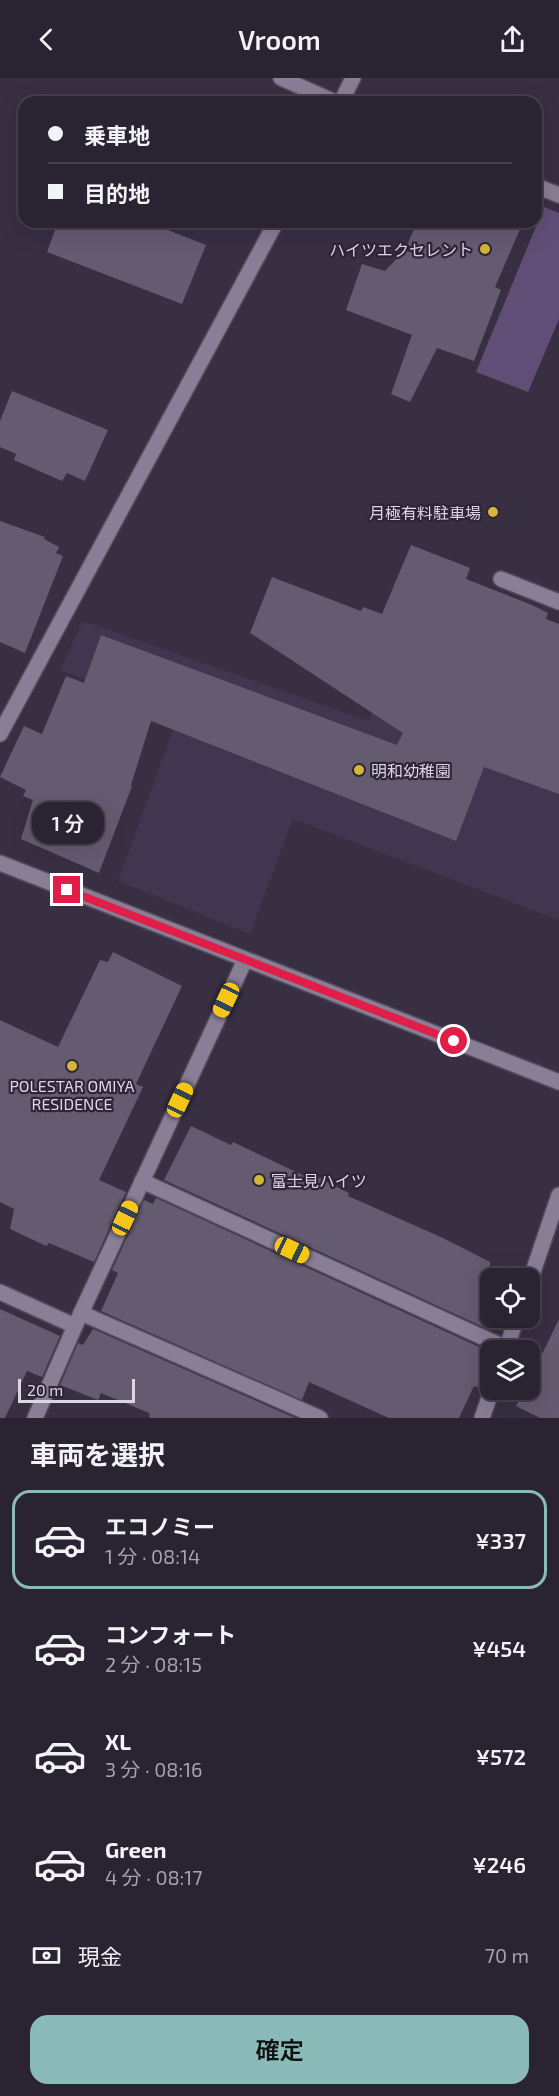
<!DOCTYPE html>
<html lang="ja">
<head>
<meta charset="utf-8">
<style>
  body { margin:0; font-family:"Exo 2","Noto Sans JP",sans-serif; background:#322b3a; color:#f1f3f6; height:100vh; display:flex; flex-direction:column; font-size:22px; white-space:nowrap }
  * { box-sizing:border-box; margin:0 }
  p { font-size:20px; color:#a5a4ac }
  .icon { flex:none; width:33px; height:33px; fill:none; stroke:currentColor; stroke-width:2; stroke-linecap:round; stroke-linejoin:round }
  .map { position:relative; height:1340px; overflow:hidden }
  .details { display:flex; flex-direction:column; background:#2a2332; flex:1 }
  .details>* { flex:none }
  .top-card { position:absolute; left:18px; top:18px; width:524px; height:132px; border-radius:18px; box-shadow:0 6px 24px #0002,0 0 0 2px #46404d; display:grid; align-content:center; height:132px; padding:0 30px; background:#2a2332 }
  .controls { position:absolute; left:480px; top:1190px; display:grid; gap:12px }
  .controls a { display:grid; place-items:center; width:60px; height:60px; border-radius:12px; background:#2a2332; box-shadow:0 6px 24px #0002,0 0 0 2px #46404d; font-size:30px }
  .scale { position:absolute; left:18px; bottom:15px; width:117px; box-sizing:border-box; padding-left:6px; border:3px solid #dbd6e3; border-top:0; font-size:16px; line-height:21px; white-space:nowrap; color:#dbd6e3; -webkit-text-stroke:4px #2e2538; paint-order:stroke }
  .end { position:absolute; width:27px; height:27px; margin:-14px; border:8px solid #e11d48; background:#fff; box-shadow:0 0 0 3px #fff }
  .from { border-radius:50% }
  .bubble { position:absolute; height:42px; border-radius:18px; background:#2a2332; box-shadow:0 6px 24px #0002,0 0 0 2px #46404d; font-size:20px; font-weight:600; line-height:42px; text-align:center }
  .car { position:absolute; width:18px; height:36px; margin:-18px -9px; border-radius:8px; box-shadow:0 0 4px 2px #0007; background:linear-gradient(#f5c518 24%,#345 0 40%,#f5c518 0 76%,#345 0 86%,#f5c518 0) }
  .top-card b { display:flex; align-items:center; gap:21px; height:57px; font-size:22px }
  .top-card b+b { border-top:2px solid #46404d }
  .top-card i { width:15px; height:15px; background:#f1f3f6 }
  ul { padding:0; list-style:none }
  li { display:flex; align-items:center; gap:18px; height:99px; margin:0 12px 9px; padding:0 18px; border:3px solid transparent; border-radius:18px }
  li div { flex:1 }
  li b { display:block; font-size:22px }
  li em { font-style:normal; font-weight:600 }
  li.on { border-color:#8bbbb9 }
  li>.icon { width:54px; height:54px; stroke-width:1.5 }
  h2 { padding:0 30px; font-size:27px; line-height:72px }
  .pay { display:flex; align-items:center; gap:15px; height:66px; padding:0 30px; font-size:22px }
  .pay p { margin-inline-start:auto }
  .cta { display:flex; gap:12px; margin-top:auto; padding:12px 30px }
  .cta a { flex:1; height:69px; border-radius:18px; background:#8bbbb9; color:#111; font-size:24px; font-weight:600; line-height:69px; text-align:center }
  header { display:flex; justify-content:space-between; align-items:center; height:78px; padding:0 30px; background:#2a2332; font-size:27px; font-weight:600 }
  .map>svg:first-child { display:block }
  .built { fill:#41354f }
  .green { fill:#614e76 }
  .building { fill:#655b71 }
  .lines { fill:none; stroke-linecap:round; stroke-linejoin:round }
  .lane-casing { stroke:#544c5d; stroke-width:18 }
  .street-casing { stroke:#544c5d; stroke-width:18 }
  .lane { stroke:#887e95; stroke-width:15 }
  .street { stroke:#887e95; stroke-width:15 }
  .route { stroke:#e11d48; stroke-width:8 }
  .poi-dot { fill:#d5b535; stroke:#2e2538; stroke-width:2 }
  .labels { text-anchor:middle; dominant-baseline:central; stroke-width:4.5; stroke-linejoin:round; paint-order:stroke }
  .poi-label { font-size:16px; fill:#dbd6e3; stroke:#2e2538; text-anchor:end }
</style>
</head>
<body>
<header><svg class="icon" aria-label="back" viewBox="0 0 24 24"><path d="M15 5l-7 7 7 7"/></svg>Vroom<svg class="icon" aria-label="share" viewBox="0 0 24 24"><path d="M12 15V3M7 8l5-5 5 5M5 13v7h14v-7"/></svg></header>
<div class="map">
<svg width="559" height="1340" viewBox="0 0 559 1340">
  <rect width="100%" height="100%" fill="#382f43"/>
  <polygon class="built" points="83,543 369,643 404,549 559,609 559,842 293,741 250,856 118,803 178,637 60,592"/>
  <polygon class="green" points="544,129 559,135 559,241 528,314 476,294"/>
  <g class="building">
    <polygon points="58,144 147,144 206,167 182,226 47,174"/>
    <polygon points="417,144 523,144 495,209 501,212 474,283 437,270 410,324 391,316 412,257 346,232 362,186 385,193 405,172"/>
    <polygon points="12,313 108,352 85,403 67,395 62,403 14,382 16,376 0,369 0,343"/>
    <polygon points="0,443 45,459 44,461 59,469 56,475 63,478 25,575 0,564"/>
    <polygon points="411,467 470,490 466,501 532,527 548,535 546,541 559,546 559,716 484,689 456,763 151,643 131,707 132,708 99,795 21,761 33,722 23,718 26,712 0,699 24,648 42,656 66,598 84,605 101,557 397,667 403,655 250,555 272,499 361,533 363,529 382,536"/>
    <polygon points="113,874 182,908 136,1006 143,1009 99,1102 126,1114 94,1184 49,1165 46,1168 10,1151 14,1131 0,1124 0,942 58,969 100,882 108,884"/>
    <polygon points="191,1048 231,1067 233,1064 315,1103 317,1099 349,1115 348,1118 443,1160 490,1184 490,1252 164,1102"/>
    <polygon points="156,1120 490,1274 490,1301 485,1304 482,1311 474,1308 459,1340 389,1340 309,1304 302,1322 101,1233 118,1195 112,1192 144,1122 153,1126"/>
    <polygon points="0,1231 60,1258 42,1299 27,1293 5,1340 0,1340"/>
    <polygon points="559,1241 559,1340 540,1340 516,1328 525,1311 530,1311 530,1301"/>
    <polygon points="93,1251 295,1340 150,1340 149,1335 101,1315 98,1322 60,1307 78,1265 83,1267"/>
  </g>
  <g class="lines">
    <g class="lane-casing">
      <g id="lane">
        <polyline points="501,501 559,524"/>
        <polyline points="142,1103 506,1270"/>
      </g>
    </g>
    <g class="street-casing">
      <g id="street">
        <polyline points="281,0 335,24"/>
        <polyline points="341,24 353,0"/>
        <polyline points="536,108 559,117"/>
        <polyline points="0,656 276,144"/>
        <polyline points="0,785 559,1004"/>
        <polyline points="530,1203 559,1117"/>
        <polyline points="0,1214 75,1248"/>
        <polyline points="81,1235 320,1340"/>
        <polyline points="506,1272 517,1239"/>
        <polyline points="35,1340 75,1248 245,882"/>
        <polyline points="482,1340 492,1311"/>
      </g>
    </g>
    <use href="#lane" class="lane"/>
    <use href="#street" class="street"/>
  </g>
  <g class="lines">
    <polyline class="route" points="67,812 454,963"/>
  </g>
  <g class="poi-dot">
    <circle cx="485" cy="171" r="6"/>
    <circle cx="493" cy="434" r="6"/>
    <circle cx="359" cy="692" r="6"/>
    <circle cx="72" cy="988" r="6"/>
    <circle cx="259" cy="1102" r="6"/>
  </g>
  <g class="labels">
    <g class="poi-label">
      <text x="473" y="171">ハイツエクセレント</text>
      <text x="481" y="434">月極有料駐車場</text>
      <text x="371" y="692" text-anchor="start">明和幼稚園</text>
      <text x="72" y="1007" text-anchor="middle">POLESTAR OMIYA<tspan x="72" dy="18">RESIDENCE</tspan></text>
      <text x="271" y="1102" text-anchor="start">富士見ハイツ</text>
    </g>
  </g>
</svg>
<div class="controls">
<a><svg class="icon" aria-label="locate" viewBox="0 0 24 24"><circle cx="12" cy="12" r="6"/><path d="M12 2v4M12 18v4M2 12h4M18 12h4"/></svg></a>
<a><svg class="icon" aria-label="layers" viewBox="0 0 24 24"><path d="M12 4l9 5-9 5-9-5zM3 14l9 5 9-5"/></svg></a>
</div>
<div class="scale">20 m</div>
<i class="end from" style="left:454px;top:963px"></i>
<i class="end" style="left:67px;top:812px"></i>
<div class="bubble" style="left:32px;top:724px;width:72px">1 分</div>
<i class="car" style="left:226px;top:922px;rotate:205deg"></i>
<i class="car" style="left:180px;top:1022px;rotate:25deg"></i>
<i class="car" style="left:125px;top:1140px;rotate:25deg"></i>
<i class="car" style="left:292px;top:1172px;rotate:115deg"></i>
<div class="top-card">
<b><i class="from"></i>乗車地</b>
<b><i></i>目的地</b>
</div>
</div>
<section class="details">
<h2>車両を選択</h2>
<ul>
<li class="on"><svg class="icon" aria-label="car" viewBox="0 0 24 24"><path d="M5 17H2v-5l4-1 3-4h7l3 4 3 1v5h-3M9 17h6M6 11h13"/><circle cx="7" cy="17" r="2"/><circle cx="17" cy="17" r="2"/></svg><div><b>エコノミー</b><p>1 分 · 08:14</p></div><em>¥337</em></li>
<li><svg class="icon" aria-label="car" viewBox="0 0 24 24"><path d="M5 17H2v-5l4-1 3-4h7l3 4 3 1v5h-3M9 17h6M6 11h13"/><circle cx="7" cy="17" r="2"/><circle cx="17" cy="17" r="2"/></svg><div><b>コンフォート</b><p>2 分 · 08:15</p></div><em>¥454</em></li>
<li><svg class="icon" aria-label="car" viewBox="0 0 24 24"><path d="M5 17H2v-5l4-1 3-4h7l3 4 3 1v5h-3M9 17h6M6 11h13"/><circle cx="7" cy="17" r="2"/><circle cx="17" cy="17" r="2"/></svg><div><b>XL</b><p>3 分 · 08:16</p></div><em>¥572</em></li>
<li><svg class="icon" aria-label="car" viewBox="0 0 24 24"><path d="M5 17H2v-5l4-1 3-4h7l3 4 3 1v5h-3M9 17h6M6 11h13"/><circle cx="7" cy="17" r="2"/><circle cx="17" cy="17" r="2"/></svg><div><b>Green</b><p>4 分 · 08:17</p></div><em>¥246</em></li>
</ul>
<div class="pay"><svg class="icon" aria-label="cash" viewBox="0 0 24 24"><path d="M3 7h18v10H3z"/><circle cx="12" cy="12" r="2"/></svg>現金<p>70 m</p></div>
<div class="cta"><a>確定</a></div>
</section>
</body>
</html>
